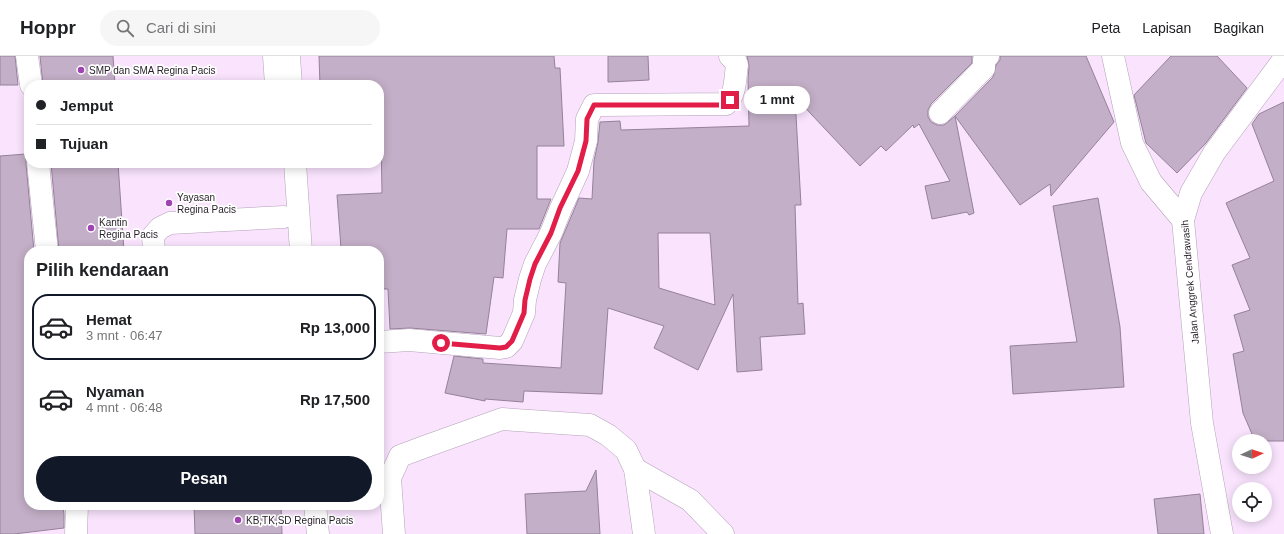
<!DOCTYPE html>
<html lang="id">
<head>
<meta charset="utf-8">
<style>
  body { margin:0; font-family:Arial,sans-serif; background:#f6f6f6; color:#202124; height:100vh; display:flex; flex-direction:column; font-size:15px; white-space:nowrap }
  * { box-sizing:border-box; margin:0 }
  p { font-size:13px; color:#757577 }
  .icon { flex:none; width:22px; height:22px; fill:none; stroke:currentColor; stroke-width:2; stroke-linecap:round; stroke-linejoin:round }
  .map { position:relative; flex:1; overflow:hidden }
  .panel { position:absolute; left:24px; top:190px; width:360px; height:264px; display:flex; flex-direction:column; background:#fff; border-radius:16px; box-shadow:0 2px 10px #0003 }
  .panel>* { flex:none }
  .top-card { position:absolute; left:24px; top:24px; width:360px; height:88px; border-radius:16px; box-shadow:0 2px 10px #0003; display:grid; align-content:center; height:88px; padding:0 12px; background:#fff }
  .needle { width:26px; rotate:87deg }
  .tools { position:absolute; left:1232px; top:378px; display:grid; gap:8px }
  .tools a { display:grid; place-items:center; width:40px; height:40px; border-radius:50%; background:#fff; box-shadow:0 2px 10px #0003; font-size:20px }
  .end { position:absolute; width:18px; height:18px; margin:-9px; border:5px solid #e11d48; background:#fff; box-shadow:0 0 0 2px #fff }
  .from { border-radius:50% }
  .bubble { position:absolute; height:28px; border-radius:14px; background:#fff; box-shadow:0 2px 10px #0003; font-size:13px; font-weight:700; line-height:28px; text-align:center }
  .top-card b { display:flex; align-items:center; gap:14px; height:38px; font-size:15px }
  .top-card b+b { border-top:1px solid #e0e0e0 }
  .top-card i { width:10px; height:10px; background:#202124 }
  ul { padding:0; list-style:none }
  li { display:flex; align-items:center; gap:12px; height:66px; margin:0 8px 6px; padding:0 4px; border:2px solid transparent; border-radius:16px }
  li div { flex:1 }
  li b { display:block; font-size:15px }
  li em { font-style:normal; font-weight:700 }
  li.current { border-color:#111827 }
  li>.icon { width:36px; height:36px; stroke-width:1.5 }
  h2 { padding:0 12px; font-size:18px; line-height:48px }
  .cta { display:flex; gap:8px; margin-top:auto; padding:8px 12px }
  .cta a { flex:1; height:46px; border-radius:24px; background:#111827; color:#fff; font-size:16px; font-weight:700; line-height:46px; text-align:center }
  header { display:flex; align-items:center; gap:24px; box-sizing:border-box; height:56px; padding:0 20px; background:#fff; border-bottom:1px solid #e0e0e0 }
  header strong { font-size:19px }
  nav { display:flex; gap:22px; margin-inline-start:auto; font-size:14px }
  .search { width:280px; height:36px; background:#f6f6f6; display:flex; align-items:center; gap:10px; box-sizing:border-box; padding:0 14px; border-radius:22px; color:#757577; font-size:15px }
  .map>svg:first-child { display:block }
  .building { fill:#c3afc7; stroke:#958299; fill-rule:evenodd }
  .lines { fill:none; stroke-linecap:round; stroke-linejoin:round }
  .minor-casing { stroke:#b5a1b9; stroke-width:23 }
  .minor { stroke:#fff; stroke-width:22 }
  .route { stroke:#e11d48; stroke-width:5 }
  .poi-dot { fill:#9f45b1; stroke:#fff; stroke-width:1.5 }
  .labels { text-anchor:middle; dominant-baseline:central; stroke-width:3.5; stroke-linejoin:round; paint-order:stroke }
  .poi-label { font-size:10px; fill:#241d26; stroke:#fff; text-anchor:start }
  .street-label { font-size:10px; fill:#241d26; stroke:#fff }
</style>
</head>
<body>
<header>
<strong>Hoppr</strong>
<div class="search"><svg class="icon" aria-label="search" viewBox="0 0 24 24"><circle cx="10" cy="10" r="6"/><path d="M15 15l6 6"/></svg>Cari di sini</div>
<nav><a>Peta</a><a>Lapisan</a><a>Bagikan</a></nav>
</header>
<div class="map">
<svg width="1284" height="478" viewBox="0 0 1284 478">
  <rect width="100%" height="100%" fill="#f9e3fd"/>
  <g class="building">
    <polygon points="0,0 15,0 18,29 0,29"/>
    <polygon points="40,0 113,0 115,29 43,29"/>
    <polygon points="319,0 554,0 555,12 560,12 564,90 537,90 537,143 551,143 539,173 507,173 503,222 494,221 486,278 410,272 390,273 388,233 379,233 379,195 345,195 345,192 341,192 337,139 382,137 381,81 379,81 379,29 320,29"/>
    <polygon points="608,0 648,0 649,24 608,26"/>
    <path d="M747 0H972V7L931 48 928 54V61L931 66 937 69H944L955 60 974 157 969 159 967 156 932 163 925 130 950 125 919 68 914 72 913 69 886 95 881 90 860 110 795 41 801 149H795L798 248 803 247 805 278 760 281 762 314 737 316 733 238 698 314 654 292 664 270 608 252 602 338 524 335 523 346 485 343V345L445 337 454 300 483 303V307L561 312 566 227 558 226 560 187 579 142 592 143 594 105 598 86 600 66 620 65 621 74 749 70 748 24 749 10ZM658 177H710L715 249 659 232Z"/>
    <polygon points="1000,0 1086,0 1114,66 1051,140 1050,128 1020,149 955,60 993,21 996,9 1000,4"/>
    <polygon points="1171,0 1217,0 1247,32 1206,87 1177,117 1146,87 1134,39"/>
    <polygon points="1284,46 1284,385 1255,385 1243,357 1233,298 1244,295 1234,259 1250,254 1232,209 1250,202 1226,147 1274,125 1252,68 1259,58"/>
    <polygon points="26,98 26,108 34,195 29,195 29,449 63,449 64,459 64,472 14,478 0,478 0,100"/>
    <polygon points="51,107 118,107 124,195 59,195"/>
    <polygon points="1098,142 1120,271 1124,331 1013,338 1010,290 1077,286 1053,150"/>
    <polygon points="596,414 600,478 527,478 525,438 586,435"/>
    <polygon points="1200,438 1204,478 1158,478 1154,443"/>
    <polygon points="194,449 281,449 282,478 195,478"/>
  </g>
  <g class="lines">
    <g class="minor-casing">
      <g id="minor">
        <polyline points="27,0 31,29"/>
        <polyline points="274,0 276,29"/>
        <polyline points="289,0 291,29"/>
        <polyline points="1113,0 1132,87 1151,126 1183,164"/>
        <polyline points="940,57 984,12 984,4 988,0"/>
        <polyline points="38,107 47,195"/>
        <polyline points="295,107 301,195"/>
        <polyline points="154,195 153,180 160,172 170,167 284,161"/>
        <path d="M379 286 409 284 500 292 506 291 512 285 524 257 525 244 530 223 535 208 551 177 561 152 578 115 586 85 587 63 594 49H599L726 48C736 38 735 22 737 9L736 6 730 0"/>
        <polyline points="635,413 690,444 723,478"/>
        <polyline points="315,449 318,478"/>
        <polyline points="76,478 77,449"/>
        <polyline points="394,478 390,422 400,400 424,391 502,363 590,369 608,379 626,394 635,413 644,478"/>
        <polyline points="1222,478 1202,367 1183,164 1191,137 1214,97 1284,3"/>
      </g>
    </g>
    <use href="#minor" class="minor"/>
  </g>
  <g class="lines">
    <polyline class="route" points="441,287 500,292 506,291 512,285 524,257 525,244 530,223 535,208 551,177 560,152 578,115 586,85 587,63 594,49 720,49 726,48 730,44"/>
  </g>
  <g class="poi-dot">
    <circle cx="81" cy="14" r="4"/>
    <circle cx="169" cy="147" r="4"/>
    <circle cx="91" cy="172" r="4"/>
    <circle cx="238" cy="464" r="4"/>
  </g>
  <g class="labels">
    <g class="poi-label">
      <text x="89" y="14">SMP dan SMA Regina Pacis</text>
      <text x="177" y="141">Yayasan<tspan x="177" dy="12">Regina Pacis</tspan></text>
      <text x="99" y="166">Kantin<tspan x="99" dy="12">Regina Pacis</tspan></text>
      <text x="246" y="464">KB,TK,SD Regina Pacis</text>
    </g>
    <g class="street-label">
      <text transform="translate(1190 226) rotate(-95)">Jalan Anggrek Cendrawasih</text>
    </g>
  </g>
</svg>
<div class="tools">
<a><svg class="needle" viewBox="-14 -14 28 28"><path d="M0-13l5 13h-10z" fill="#e53935"/><path d="M0 13l5-13h-10z" fill="#757577"/></svg></a>
<a><svg class="icon" aria-label="locate" viewBox="0 0 24 24"><circle cx="12" cy="12" r="6"/><path d="M12 2v4M12 18v4M2 12h4M18 12h4"/></svg></a>
</div>
<i class="end from" style="left:441px;top:287px"></i>
<i class="end" style="left:730px;top:44px"></i>
<div class="bubble" style="left:744px;top:30px;width:66px">1 mnt</div>
<div class="top-card">
<b><i class="from"></i>Jemput</b>
<b><i></i>Tujuan</b>
</div>
<section class="panel">
<h2>Pilih kendaraan</h2>
<ul>
<li class="current"><svg class="icon" aria-label="car" viewBox="0 0 24 24"><path d="M5 17H2v-5l4-1 3-4h7l3 4 3 1v5h-3M9 17h6M6 11h13"/><circle cx="7" cy="17" r="2"/><circle cx="17" cy="17" r="2"/></svg><div><b>Hemat</b><p>3 mnt · 06:47</p></div><em>Rp 13,000</em></li>
<li><svg class="icon" aria-label="car" viewBox="0 0 24 24"><path d="M5 17H2v-5l4-1 3-4h7l3 4 3 1v5h-3M9 17h6M6 11h13"/><circle cx="7" cy="17" r="2"/><circle cx="17" cy="17" r="2"/></svg><div><b>Nyaman</b><p>4 mnt · 06:48</p></div><em>Rp 17,500</em></li>
</ul>
<div class="cta"><a>Pesan</a></div>
</section>
</div>
</body>
</html>
